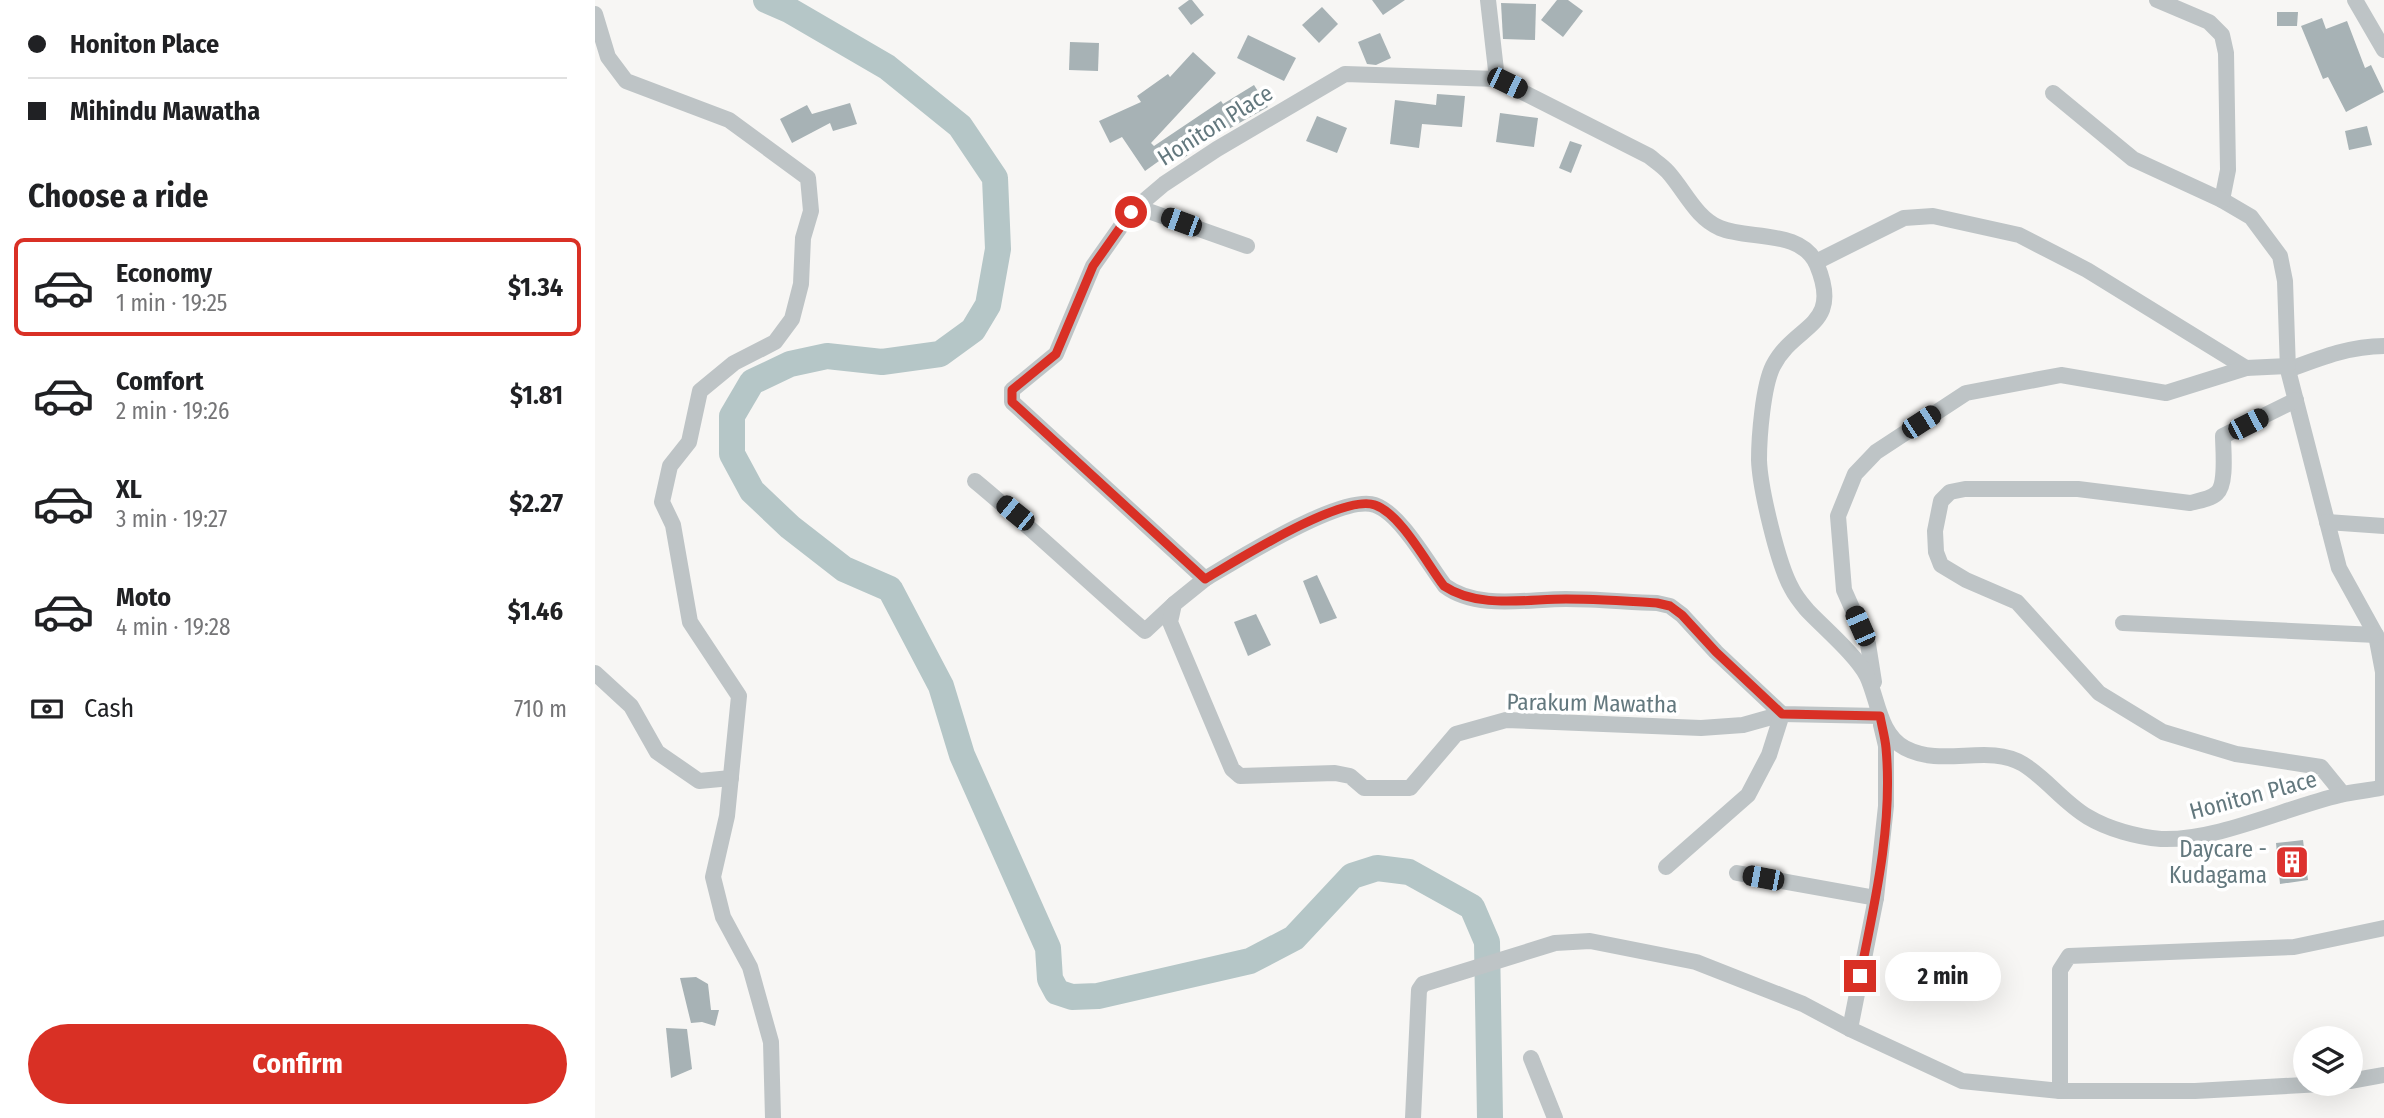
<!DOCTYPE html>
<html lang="en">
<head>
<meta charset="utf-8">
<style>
  body { margin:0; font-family:"Fira Sans Condensed",sans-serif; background:#f6f6f6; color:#202124; height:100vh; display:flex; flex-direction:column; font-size:26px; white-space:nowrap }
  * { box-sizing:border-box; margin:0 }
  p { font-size:23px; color:#757577 }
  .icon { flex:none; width:38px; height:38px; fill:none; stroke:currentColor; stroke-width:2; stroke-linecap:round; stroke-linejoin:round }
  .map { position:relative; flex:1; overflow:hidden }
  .details { display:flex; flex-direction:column; background:#fff; width:595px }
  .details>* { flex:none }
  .hud { display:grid; align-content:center; height:154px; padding:0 28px; background:#fff }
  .controls { position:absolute; left:1698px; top:1026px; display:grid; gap:14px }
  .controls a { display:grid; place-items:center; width:70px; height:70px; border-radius:50%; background:#fff; box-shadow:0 7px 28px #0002; font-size:35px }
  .end { position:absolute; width:32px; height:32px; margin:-16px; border:9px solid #d93025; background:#fff; box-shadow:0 0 0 4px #fff }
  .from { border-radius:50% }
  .bubble { position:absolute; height:49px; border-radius:24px; background:#fff; box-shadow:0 7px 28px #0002; font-size:23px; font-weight:700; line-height:49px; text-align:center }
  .car { position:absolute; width:21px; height:42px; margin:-21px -10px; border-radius:9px; box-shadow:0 0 5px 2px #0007; background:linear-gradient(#222 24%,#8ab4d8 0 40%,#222 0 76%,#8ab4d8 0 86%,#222 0) }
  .hud b { display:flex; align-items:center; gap:24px; height:66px; font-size:26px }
  .hud b+b { border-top:2px solid #e0e0e0 }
  .hud i { width:18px; height:18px; background:#202124 }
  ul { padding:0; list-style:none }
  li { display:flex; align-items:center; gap:21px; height:98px; margin:0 14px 10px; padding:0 14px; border:4px solid transparent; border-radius:10px }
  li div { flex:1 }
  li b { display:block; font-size:26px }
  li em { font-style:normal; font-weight:700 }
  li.current { border-color:#d93025 }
  li>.icon { width:63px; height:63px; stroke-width:1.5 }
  h2 { padding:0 28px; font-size:32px; line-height:84px }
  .pay { display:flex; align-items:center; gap:18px; height:77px; padding:0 28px; font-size:26px }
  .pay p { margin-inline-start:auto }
  .cta { display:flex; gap:14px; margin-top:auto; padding:14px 28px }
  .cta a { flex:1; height:80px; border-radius:42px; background:#d93025; color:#fff; font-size:28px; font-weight:700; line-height:80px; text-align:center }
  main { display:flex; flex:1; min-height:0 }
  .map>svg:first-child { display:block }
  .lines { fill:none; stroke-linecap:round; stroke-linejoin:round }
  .river { stroke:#b5c6c7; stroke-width:26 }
  .building { fill:#a7b2b5 }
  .minor { stroke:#bec4c6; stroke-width:16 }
  .route { stroke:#d93025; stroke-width:9 }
  .labels { text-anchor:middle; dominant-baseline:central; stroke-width:7; stroke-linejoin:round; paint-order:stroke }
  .street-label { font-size:23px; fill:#63787e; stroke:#fff }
  .poi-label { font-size:23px; fill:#63787e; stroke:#fff; text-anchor:end }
</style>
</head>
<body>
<main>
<section class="details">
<div class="hud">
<b><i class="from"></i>Honiton Place</b>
<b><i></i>Mihindu Mawatha</b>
</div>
<h2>Choose a ride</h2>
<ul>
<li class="current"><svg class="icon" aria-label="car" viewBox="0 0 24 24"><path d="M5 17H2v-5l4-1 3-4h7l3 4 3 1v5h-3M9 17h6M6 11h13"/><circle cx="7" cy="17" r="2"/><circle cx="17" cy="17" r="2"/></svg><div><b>Economy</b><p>1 min · 19:25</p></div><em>$1.34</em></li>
<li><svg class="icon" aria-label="car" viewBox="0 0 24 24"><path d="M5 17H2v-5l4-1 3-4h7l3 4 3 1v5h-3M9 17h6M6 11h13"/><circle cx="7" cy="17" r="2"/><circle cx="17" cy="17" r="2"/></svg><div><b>Comfort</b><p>2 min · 19:26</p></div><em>$1.81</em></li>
<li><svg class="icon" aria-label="car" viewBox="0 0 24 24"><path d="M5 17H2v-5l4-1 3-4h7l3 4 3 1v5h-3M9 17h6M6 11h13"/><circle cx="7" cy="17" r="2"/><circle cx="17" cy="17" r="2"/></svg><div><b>XL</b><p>3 min · 19:27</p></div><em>$2.27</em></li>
<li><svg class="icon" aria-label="car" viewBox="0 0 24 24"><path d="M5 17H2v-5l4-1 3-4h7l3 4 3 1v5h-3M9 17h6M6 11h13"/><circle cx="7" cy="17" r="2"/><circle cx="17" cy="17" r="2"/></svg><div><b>Moto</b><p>4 min · 19:28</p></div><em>$1.46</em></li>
</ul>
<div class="pay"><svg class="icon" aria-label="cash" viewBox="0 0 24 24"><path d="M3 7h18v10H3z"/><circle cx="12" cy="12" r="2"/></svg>Cash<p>710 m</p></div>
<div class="cta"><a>Confirm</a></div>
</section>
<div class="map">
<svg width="1789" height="1118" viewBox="0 0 1789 1118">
  <rect width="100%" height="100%" fill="#f7f6f4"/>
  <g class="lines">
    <polyline class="river" points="171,0 194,10 292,67 365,126 400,178 403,249 393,305 378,330 345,354 287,362 232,356 195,364 157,382 137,416 137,454 157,491 195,527 249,569 295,589 346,686 367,755 453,948 455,979 462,992 477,997 503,996 655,961 699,938 757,876 782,868 814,872 877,907 892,942 895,1118"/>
  </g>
  <g class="building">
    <polygon points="594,0 597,0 609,15 596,25 583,8"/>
    <polygon points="777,0 810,0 788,15"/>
    <polygon points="962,0 973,0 988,11 968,37 946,20"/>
    <polygon points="906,3 941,4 940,40 908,39"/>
    <polygon points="727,7 743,24 724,43 707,25"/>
    <polygon points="1682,12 1703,12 1702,26 1682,26"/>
    <polygon points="1727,18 1731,29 1752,21 1770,68 1776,65 1789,92 1751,112 1733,77 1728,79 1706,26"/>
    <polygon points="785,33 796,58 781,65 772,64 763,42"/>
    <polygon points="653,35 701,58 689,81 642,58"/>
    <polygon points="475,42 504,43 503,71 474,70"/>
    <polygon points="598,52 621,73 556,143 559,146 626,101 628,104 659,85 673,107 612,141 586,160 578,151 550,171 527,137 515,143 504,121 546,102 542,96 573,74 575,77"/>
    <polygon points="842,94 870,96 867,127 827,124 824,148 795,144 800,100 841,105"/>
    <polygon points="255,103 262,124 238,131 235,123 197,143 185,119 212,105 217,114"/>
    <polygon points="905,113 943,118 939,147 901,142"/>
    <polygon points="722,116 752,128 742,153 711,141"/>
    <polygon points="1772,126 1777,145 1754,150 1750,131"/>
    <polygon points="975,141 987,145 976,173 964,168"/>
    <polygon points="722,575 742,618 725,624 708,581"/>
    <polygon points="661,614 676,645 653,656 639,622"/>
    <polygon points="1708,840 1713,880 1685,884 1681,843"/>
    <polygon points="101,977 113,984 116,1010 124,1010 120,1026 107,1022 96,1023 85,978"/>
    <polygon points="71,1028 92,1029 97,1069 76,1078"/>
  </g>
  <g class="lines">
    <g class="minor">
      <polyline points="893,0 902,79"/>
      <polyline points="1562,0 1614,22 1627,35 1631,53 1633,170 1627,200 1656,217 1685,256 1690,281 1693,370 1744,568 1781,635 1788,672 1788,787"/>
      <polyline points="1760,0 1789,50"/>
      <polyline points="0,14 13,57 31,81 134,120 213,178 216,211 208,238 206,284 197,319 180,342 139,363 105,391 94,442 75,466 67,502 78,525 95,622 144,696 132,816 118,877 128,917 155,967 176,1042 178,1118"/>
      <polyline points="1458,93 1538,159 1627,200"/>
      <polyline points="542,207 652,246"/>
      <polyline points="1221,262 1309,218 1338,216 1424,235 1492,270 1651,368"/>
      <path d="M1693 370C1725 358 1755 346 1789 346"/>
      <path d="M1701 400 1628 436C1628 449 1632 484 1622 493 1616 499 1603 501 1595 503L1483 489H1370L1355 492 1346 501 1340 531 1341 552 1346 565 1371 580 1422 602 1504 693 1568 732 1641 754 1726 767 1748 794"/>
      <path d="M380 481C438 529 493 582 550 631L579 604"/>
      <polyline points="1732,522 1789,526"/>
      <polyline points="610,579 579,604 575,622 637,769 645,776 740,773 755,776 769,788 815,788 861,734 911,720 1106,728 1148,725 1187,714"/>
      <polyline points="1528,623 1781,635"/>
      <polyline points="0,673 36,706 62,752 104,781 136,778"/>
      <polyline points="1279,682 1273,644 1249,590 1243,516 1260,474 1281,452 1371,393 1466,375 1571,393 1651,368 1693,366"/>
      <path d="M1285 716 1187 714 1121 652 1087 615 1075 606 1062 603C1032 602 1001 599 971 599 932 599 882 610 850 586 833 564 806 514 780 505 748 493 640 561 610 579L417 402V390L461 354 498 266 536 212 569 184 622 149 750 74 902 79 1054 156C1060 161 1068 166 1073 172 1090 191 1101 218 1125 228 1154 240 1207 229 1222 265 1248 328 1200 323 1178 366 1168 386 1164 437 1164 460 1165 488 1183 565 1197 589 1201 597 1207 604 1212 610 1229 628 1261 655 1272 676 1283 699 1284 734 1310 748 1348 768 1393 743 1428 764 1452 779 1469 803 1493 817 1513 829 1542 837 1566 839 1622 841 1690 808 1745 795 1760 791 1774 791 1789 787"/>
      <polyline points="1071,867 1153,795 1174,755 1187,714"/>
      <polyline points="1142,873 1281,898"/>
      <polyline points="1255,1029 1281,898 1291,806 1291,746 1286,725"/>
      <polyline points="936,1058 960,1118"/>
      <polyline points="1755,1081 1789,1075"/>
      <polyline points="1745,1083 1600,1091 1465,1091 1465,970 1474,956 1699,947 1789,928"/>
      <polyline points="818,1118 824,990 828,984 960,943 995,941 1101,962 1208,1004 1255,1029 1367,1081 1465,1091"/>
    </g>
  </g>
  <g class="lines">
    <path class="route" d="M536 212 498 266 461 354 417 390V402L610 579C641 561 748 493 780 505 806 514 832 564 849 586 883 609 932 599 971 599 1001 599 1032 601 1062 603L1075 606 1087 615 1121 652 1187 714 1285 716C1287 727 1290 737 1291 748 1298 824 1280 902 1265 976"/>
  </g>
  <defs>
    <g id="building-square" transform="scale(1.75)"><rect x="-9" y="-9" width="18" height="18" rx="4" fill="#dd322e" stroke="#fff"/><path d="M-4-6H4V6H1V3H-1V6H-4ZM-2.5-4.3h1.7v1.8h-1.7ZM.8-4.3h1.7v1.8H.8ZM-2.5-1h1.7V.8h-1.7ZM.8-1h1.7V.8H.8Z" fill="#fff"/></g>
  </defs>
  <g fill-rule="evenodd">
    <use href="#building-square" x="1697" y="862"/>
  </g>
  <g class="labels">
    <g class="street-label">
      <text transform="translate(620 125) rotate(-32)">Honiton Place</text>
      <text transform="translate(997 703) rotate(1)">Parakum Mawatha</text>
      <text transform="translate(1658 795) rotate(-15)">Honiton Place</text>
    </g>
    <g class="poi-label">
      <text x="1672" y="849">Daycare -<tspan x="1672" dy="26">Kudagama</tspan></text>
    </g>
  </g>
</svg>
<div class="controls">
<a><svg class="icon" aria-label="layers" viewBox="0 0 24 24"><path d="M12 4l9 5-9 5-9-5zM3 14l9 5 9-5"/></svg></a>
</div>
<i class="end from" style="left:536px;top:212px"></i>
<i class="end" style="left:1265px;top:976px"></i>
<div class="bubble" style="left:1290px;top:952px;width:116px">2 min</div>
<i class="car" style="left:912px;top:83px;rotate:116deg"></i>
<i class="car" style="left:586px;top:222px;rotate:290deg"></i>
<i class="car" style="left:1326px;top:422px;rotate:57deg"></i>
<i class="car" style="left:1653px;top:424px;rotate:63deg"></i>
<i class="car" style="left:420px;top:513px;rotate:309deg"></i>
<i class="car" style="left:1265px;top:626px;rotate:336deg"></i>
<i class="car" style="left:1168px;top:878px;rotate:281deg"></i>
</div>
</main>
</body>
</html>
